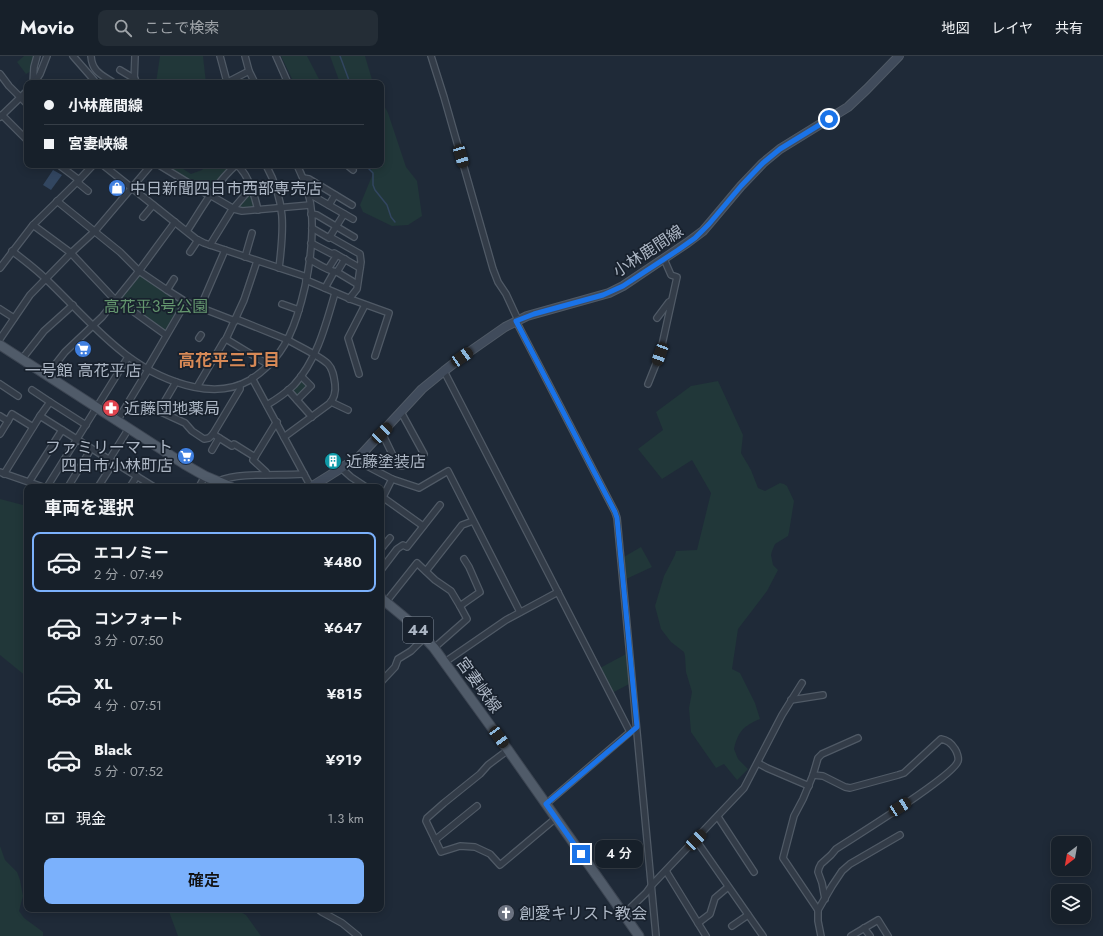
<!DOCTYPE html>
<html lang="ja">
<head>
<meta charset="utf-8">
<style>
  body { margin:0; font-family:Jost,"Noto Sans JP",sans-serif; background:#242d36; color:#f1f3f6; height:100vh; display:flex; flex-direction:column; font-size:15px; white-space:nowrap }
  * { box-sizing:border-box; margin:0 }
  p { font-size:13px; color:#9ea3a8 }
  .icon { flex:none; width:22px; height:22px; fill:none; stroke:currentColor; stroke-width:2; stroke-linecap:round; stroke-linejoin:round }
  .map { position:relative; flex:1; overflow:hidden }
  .drawer { position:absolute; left:24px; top:428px; width:360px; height:428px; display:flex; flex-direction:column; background:#17202a; border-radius:8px; box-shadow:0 2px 10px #0003,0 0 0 1px #363e47 }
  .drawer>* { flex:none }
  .hud { position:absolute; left:24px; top:24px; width:360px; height:88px; border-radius:8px; box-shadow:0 2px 10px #0003,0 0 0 1px #363e47; display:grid; align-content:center; height:88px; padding:0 20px; background:#17202a }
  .needle { width:26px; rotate:211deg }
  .controls { position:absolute; left:1051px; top:780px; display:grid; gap:8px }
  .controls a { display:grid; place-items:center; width:40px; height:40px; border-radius:8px; background:#17202a; box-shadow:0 2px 10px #0003,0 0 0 1px #363e47; font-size:20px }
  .end { position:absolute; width:18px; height:18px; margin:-9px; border:5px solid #1a73e8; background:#fff; box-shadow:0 0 0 2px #fff }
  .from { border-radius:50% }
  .bubble { position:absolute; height:28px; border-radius:8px; background:#17202a; box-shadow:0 2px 10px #0003,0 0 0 1px #363e47; font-size:13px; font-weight:600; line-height:28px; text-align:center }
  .car { position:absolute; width:12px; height:24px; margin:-12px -6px; border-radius:5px; box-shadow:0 0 3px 1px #0007; background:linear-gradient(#222 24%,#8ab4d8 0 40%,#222 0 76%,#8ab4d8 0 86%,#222 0) }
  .hud b { display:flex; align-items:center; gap:14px; height:38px; font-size:15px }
  .hud b+b { border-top:1px solid #363e47 }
  .hud i { width:10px; height:10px; background:#f1f3f6 }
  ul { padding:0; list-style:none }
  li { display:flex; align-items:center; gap:12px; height:60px; margin:0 8px 6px; padding:0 12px; border:2px solid transparent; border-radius:8px }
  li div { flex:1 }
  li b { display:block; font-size:15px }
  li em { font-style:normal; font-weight:600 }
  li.current { border-color:#7bb1fc }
  li>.icon { width:36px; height:36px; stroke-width:1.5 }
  h2 { padding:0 20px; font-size:18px; line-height:48px }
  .pay { display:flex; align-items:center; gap:10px; height:44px; padding:0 20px; font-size:15px }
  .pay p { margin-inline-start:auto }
  .cta { display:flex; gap:8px; margin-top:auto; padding:8px 20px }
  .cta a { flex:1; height:46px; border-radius:8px; background:#7bb1fc; color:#111; font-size:16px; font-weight:600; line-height:46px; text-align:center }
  header { display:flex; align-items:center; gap:24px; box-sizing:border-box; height:56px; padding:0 20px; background:#17202a; border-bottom:1px solid #363e47 }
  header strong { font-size:19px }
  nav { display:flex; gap:22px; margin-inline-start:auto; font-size:14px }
  .search { width:280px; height:36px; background:#242d36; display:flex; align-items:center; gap:10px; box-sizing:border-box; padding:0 14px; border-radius:8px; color:#9ea3a8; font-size:15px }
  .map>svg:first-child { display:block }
  .green { fill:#213739 }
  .water { fill:#324660 }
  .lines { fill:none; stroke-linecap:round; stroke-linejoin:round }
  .stream { stroke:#324660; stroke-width:1.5 }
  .street-casing { stroke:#505a66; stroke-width:8 }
  .secondary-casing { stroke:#505a66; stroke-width:10 }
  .primary-casing { stroke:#3c4552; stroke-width:11 }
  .street { stroke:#333c48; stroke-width:5.5 }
  .secondary { stroke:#404b5b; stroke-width:8 }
  .primary { stroke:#505b69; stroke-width:9 }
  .route { stroke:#1a73e8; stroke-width:5 }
  .labels { text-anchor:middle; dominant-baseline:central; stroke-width:3.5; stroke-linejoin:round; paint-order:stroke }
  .shield { fill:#18212d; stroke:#808a97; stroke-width:1 }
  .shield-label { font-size:15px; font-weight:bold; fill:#adb7c5 }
  .poi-label { font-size:16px; fill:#adb7c5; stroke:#18212d; text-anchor:start }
  .street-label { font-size:16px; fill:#adb7c5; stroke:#18212d }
  .park-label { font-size:16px; fill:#64966e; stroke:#18212d }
  .neighbourhood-label { font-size:17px; font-weight:bold; fill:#d78956; stroke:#18212d }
</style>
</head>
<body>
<header>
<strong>Movio</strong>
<div class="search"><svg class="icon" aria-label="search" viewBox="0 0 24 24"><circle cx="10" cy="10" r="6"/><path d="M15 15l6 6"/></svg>ここで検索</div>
<nav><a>地図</a><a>レイヤ</a><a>共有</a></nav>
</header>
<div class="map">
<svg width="1103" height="880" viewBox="0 0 1103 880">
  <rect width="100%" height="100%" fill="#1f2a38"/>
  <g class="green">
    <polygon points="24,0 34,0 31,15 26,18 17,6"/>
    <polygon points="160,0 203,0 206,27 156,27"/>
    <polygon points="281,0 307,0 321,27 294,27"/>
    <polygon points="330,0 365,0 373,27 340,27"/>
    <polygon points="381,44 388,57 406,111 417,125 422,160 408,169 392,170 363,156 360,149 372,120 371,109 381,109"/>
    <polygon points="162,109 177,109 191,118 202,114 206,109 231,109 206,136"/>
    <polygon points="249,136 251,136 256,151 238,153 237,151"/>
    <polygon points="140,218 182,246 182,248 165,277 117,244"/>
    <polygon points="302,323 307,328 307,331 298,340 296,340 291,333"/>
    <path d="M718 325 743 379 741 397 751 414 758 432 765 435 780 427 784 428 787 430 794 445 789 476 788 480 775 488 772 495 771 499 773 509 778 514 767 535 738 573 732 613 740 617 755 647 760 663C743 670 738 676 734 693L738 703 748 713 737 724 724 708 716 712 691 676 689 652 692 636 686 616 685 600 684 596 671 586 661 573 655 550 664 520 675 499 676 495 697 494 711 437 692 404 662 423 638 393 663 374 656 356 691 330Z"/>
    <polygon points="100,401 109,407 110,409 104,418 94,412"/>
    <polygon points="0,443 27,450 27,621 0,599"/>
    <polygon points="641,491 652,511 624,524 622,502"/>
    <polygon points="628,597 631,627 612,637 600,612"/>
    <polygon points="0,790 5,804 17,816 20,824 23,840 19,855 24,862 43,876 43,880 0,880"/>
    <polygon points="168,853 235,853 246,859 261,880 178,880"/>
  </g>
  <polygon class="water" points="53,114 62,119 51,134 43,129"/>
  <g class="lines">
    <g class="stream">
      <polyline points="340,0 350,27"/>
      <polyline points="365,109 373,117 373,129 375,134 387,149 391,161 395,166"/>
    </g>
    <g class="street-casing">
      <g id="street">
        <polyline points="73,0 94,24"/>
        <path d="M91 0C92 16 102 19 114 27"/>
        <polyline points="220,0 227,26"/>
        <polyline points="245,0 249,15 255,27"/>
        <polyline points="276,0 288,27"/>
        <polyline points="431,0 444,41 493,213 498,226 506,238 518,264"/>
        <polyline points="120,14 135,23"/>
        <polyline points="0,18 9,30 27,48"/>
        <polyline points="33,27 34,11 37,0"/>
        <polyline points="34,27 40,18 47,0"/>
        <polyline points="134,27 135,0"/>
        <polyline points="226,27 249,15"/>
        <polyline points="2,59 27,84"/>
        <polyline points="0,61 27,35"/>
        <polyline points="59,109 79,124"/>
        <polyline points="103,109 196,183 204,187 307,221"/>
        <polyline points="159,109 210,140"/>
        <path d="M237 109C248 118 255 141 258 154"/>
        <path d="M266 109C286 146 284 172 279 212"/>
        <polyline points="347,109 353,114"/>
        <polyline points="303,122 309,123 352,149"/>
        <polyline points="77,126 88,135"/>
        <polyline points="210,139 234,153 242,155 310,149"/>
        <polyline points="309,140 313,140 353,163"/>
        <polyline points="57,145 120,196 139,215 167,234 186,246 235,265"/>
        <polyline points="329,149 335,139"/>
        <polyline points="311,158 317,159 354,181"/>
        <polyline points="143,161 153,149"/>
        <polyline points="33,169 71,197 115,244"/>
        <polyline points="312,172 329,182 344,158"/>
        <path d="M187 175C202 152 215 128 236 109"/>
        <polyline points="330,181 360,198 361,206 357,233 349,243"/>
        <polyline points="311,187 332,198 334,197 360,212"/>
        <polyline points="210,189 231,155 251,132"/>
        <path d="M12 195C24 204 37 214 47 224 93 268 129 317 194 331 214 335 233 334 250 324 275 308 288 288 297 260 308 226 317 176 309 140 306 129 302 119 297 109"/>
        <polyline points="190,196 198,184"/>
        <polyline points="245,201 252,177"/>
        <path d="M309 203C318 208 328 215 337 216L357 228"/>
        <polyline points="0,212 33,169 79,124 93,109"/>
        <polyline points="328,213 337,199"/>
        <polyline points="337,216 345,203"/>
        <polyline points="306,224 353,244 389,257 375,300"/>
        <polyline points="325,232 334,216"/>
        <polyline points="167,234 174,223"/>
        <polyline points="116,243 166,279"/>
        <polyline points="282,248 299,254"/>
        <polyline points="200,252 225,194"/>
        <polyline points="0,253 14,262"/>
        <polyline points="657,262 669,246 671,245"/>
        <polyline points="236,263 288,284"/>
        <polyline points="516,265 615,456 617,462 656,880"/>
        <polyline points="199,282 201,279"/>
        <polyline points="0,283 30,239 71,197 95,175 151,109"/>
        <polyline points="226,283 269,309"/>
        <polyline points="22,303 44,275 73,249"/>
        <polyline points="147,313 186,246"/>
        <polyline points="444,315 630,676 546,748"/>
        <polyline points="359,318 348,282 365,249"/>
        <polyline points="47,319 65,296 102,261 139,215 175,166"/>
        <polyline points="252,322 311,431"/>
        <polyline points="176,326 159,355 185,367 192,375 204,383 209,382 213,378 240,333 240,329"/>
        <polyline points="0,328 18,340"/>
        <polyline points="648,328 660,298 677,221 671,219 664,203"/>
        <polyline points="197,331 224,285 226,283 244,244 257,205"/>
        <polyline points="32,334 50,346 40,360"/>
        <polyline points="288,334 312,361"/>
        <polyline points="297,344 311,330 301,320"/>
        <polyline points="50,346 86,369"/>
        <polyline points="331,346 348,354"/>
        <path d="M267 349C277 343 286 337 294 329 317 304 326 268 335 237"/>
        <polyline points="0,360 8,365 0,378"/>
        <polyline points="8,365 12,358 33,371"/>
        <polyline points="117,365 148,314"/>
        <polyline points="382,377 398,410 402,410 424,398 401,356"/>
        <polyline points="213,378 232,390 234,388 255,401 274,370 277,366"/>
        <path d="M284 381 329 348C335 342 336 336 335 328 334 321 333 313 328 308 320 300 298 290 288 284"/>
        <polyline points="212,394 219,382"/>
        <polyline points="255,401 253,404 266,416"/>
        <polyline points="359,401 369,411 392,423 383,441"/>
        <polyline points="109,404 129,372"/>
        <polyline points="341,412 351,421 366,431"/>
        <polyline points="0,416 43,431"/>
        <polyline points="4,418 40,360 113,406"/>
        <polyline points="392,423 419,432 448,415 520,556"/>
        <path d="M218 425C242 416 277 420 304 418"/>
        <polyline points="29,426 62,374"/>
        <polyline points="47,431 128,301"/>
        <polyline points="68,431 91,393"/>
        <polyline points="98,431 114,406 154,431"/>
        <polyline points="130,431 137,420"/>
        <polyline points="199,431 205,420"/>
        <polyline points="381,440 423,470"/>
        <polyline points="381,493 390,482"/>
        <polyline points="381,514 397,493 403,489 407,491 440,449"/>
        <polyline points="426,515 462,469 473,465"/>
        <polyline points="386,546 417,507 435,524 451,535 460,550 480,536 469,511 464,503"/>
        <polyline points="434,592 467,563 460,550"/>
        <polyline points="445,606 506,564 558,536"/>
        <polyline points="381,626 395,611 398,603 411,595 419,587 425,582"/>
        <polyline points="791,644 823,639"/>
        <polyline points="508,694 488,709 480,718 444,747 427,762 426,765 441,796 460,790 475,791 490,798 500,809 556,762"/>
        <polyline points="758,707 767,712 809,730"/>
        <path d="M813 719 823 720 845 731 850 732 898 719 904 717 941 683C947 684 952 688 955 693 957 696 959 702 958 705 954 720 854 781 836 793L831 799 821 808 819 812 818 816 822 827 825 843"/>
        <polyline points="718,761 754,816"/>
        <polyline points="435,784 477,750"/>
        <polyline points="696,784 763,880"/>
        <polyline points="666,815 706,880"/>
        <polyline points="318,853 322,856 342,867 358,880"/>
        <polyline points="818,854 832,830 842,815 850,808 900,779"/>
        <polyline points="624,858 646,837 651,830 744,732 782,659 802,627"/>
        <polyline points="698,867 710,858 715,842 728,831"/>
        <polyline points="732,870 748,859"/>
        <polyline points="864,872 870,880"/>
        <polyline points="821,880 818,865 818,854 783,802 794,760 803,743 813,719 818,702 822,698 858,682"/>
        <polyline points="851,880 878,864 888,880"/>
      </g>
    </g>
    <g class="secondary-casing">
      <polyline id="secondary" points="311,431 359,401 422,333 444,315 462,301 505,271 527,260 609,237 623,230 687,187 703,175 709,168 741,130 763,107 780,93 848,51 867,33 899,0"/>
    </g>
    <g class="primary-casing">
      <g id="primary">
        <polyline points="0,289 184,408 205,420 231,431"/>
        <polyline points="381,542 410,566 434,592 508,694 639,880"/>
      </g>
    </g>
    <use href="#street" class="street"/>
    <use href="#secondary" class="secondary"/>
    <use href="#primary" class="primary"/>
  </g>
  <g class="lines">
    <polyline class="route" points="581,798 546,748 637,671 617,462 615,456 516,265 534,258 603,239 623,230 678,194 695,182 709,168 741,130 763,107 780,93 829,63"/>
  </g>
  <defs>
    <g id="shop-disc" transform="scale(0.9)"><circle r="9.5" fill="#3f7fe0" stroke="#18212d"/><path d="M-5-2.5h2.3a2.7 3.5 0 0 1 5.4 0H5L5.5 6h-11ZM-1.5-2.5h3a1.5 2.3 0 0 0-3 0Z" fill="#fff"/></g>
    <g id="supermarket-disc" transform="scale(0.9)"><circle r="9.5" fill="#3f7fe0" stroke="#18212d"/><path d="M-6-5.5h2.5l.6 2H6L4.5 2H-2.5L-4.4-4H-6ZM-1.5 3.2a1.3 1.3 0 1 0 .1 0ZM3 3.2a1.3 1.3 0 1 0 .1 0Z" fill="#fff"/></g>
    <g id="pharmacy-disc" transform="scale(0.9)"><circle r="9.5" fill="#e0444e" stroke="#18212d"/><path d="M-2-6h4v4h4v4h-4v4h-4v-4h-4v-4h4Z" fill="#fff"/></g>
    <g id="building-disc" transform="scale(0.9)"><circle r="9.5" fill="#0f9aa8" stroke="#18212d"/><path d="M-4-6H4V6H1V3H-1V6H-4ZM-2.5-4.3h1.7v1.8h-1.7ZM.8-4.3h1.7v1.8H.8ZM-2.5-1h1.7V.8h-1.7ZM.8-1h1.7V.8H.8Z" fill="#fff"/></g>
    <g id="church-disc" transform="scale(0.9)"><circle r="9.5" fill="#6b7280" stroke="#18212d"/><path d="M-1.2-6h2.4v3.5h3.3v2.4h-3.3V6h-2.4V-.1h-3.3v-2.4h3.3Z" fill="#fff"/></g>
  </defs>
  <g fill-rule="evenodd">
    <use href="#shop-disc" x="117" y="132"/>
    <use href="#supermarket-disc" x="83" y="293"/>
    <use href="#pharmacy-disc" x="111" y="352"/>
    <use href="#supermarket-disc" x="186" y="400"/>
    <use href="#building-disc" x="333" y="405"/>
    <use href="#church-disc" x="506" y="857"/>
  </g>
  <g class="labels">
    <rect class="shield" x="403" y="561" width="30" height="26" rx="3"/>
    <g class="shield-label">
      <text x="418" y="574">44</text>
    </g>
    <g class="poi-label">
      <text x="130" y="132">中日新聞四日市西部専売店</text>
      <text x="83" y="314" text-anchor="middle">一号館 高花平店</text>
      <text x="124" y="352">近藤団地薬局</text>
      <text x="173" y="391" text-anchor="end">ファミリーマート<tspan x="173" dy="18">四日市小林町店</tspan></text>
      <text x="346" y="405">近藤塗装店</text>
      <text x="519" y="857">創愛キリスト教会</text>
    </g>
    <g class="street-label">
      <text transform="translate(648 195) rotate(-33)">小林鹿間線</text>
      <text transform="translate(479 629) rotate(54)">宮妻峡線</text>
    </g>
    <g class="park-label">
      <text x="156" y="250">高花平3号公園</text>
    </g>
    <g class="neighbourhood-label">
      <text x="229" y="304">高花平三丁目</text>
    </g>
  </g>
</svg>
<div class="controls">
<a><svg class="needle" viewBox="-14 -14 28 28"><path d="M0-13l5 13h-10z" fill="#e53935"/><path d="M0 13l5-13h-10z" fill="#9ea3a8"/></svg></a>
<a><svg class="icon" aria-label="layers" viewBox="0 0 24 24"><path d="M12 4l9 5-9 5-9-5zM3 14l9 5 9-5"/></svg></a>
</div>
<i class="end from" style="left:829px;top:63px"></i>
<i class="end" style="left:581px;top:798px"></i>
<div class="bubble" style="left:595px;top:784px;width:48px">4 分</div>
<i class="car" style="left:461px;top:100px;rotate:164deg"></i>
<i class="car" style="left:660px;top:298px;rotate:200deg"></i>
<i class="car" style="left:462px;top:301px;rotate:55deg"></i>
<i class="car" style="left:382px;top:377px;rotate:45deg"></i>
<i class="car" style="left:499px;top:681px;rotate:144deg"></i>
<i class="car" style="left:900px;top:751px;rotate:57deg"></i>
<i class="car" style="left:696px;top:784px;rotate:44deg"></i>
<div class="hud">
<b><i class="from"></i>小林鹿間線</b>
<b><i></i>宮妻峡線</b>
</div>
<section class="drawer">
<h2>車両を選択</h2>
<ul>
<li class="current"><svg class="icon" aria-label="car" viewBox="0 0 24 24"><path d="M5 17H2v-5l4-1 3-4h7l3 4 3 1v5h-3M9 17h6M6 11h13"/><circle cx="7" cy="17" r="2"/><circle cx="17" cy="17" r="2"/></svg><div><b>エコノミー</b><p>2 分 · 07:49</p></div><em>¥480</em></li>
<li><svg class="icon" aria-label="car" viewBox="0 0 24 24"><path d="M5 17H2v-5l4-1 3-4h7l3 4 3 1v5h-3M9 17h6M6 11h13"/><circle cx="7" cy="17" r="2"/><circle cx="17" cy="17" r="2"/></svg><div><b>コンフォート</b><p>3 分 · 07:50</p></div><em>¥647</em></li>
<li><svg class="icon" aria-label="car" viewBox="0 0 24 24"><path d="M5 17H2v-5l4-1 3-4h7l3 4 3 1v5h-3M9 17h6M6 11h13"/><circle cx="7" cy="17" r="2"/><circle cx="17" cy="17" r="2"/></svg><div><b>XL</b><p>4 分 · 07:51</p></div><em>¥815</em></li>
<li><svg class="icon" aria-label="car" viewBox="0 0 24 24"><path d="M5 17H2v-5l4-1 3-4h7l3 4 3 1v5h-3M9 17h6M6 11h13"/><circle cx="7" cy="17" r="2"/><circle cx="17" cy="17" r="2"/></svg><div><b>Black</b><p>5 分 · 07:52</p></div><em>¥919</em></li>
</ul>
<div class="pay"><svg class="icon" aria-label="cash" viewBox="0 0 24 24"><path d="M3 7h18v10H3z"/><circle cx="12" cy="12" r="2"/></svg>現金<p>1.3 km</p></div>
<div class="cta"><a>確定</a></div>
</section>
</div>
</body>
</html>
